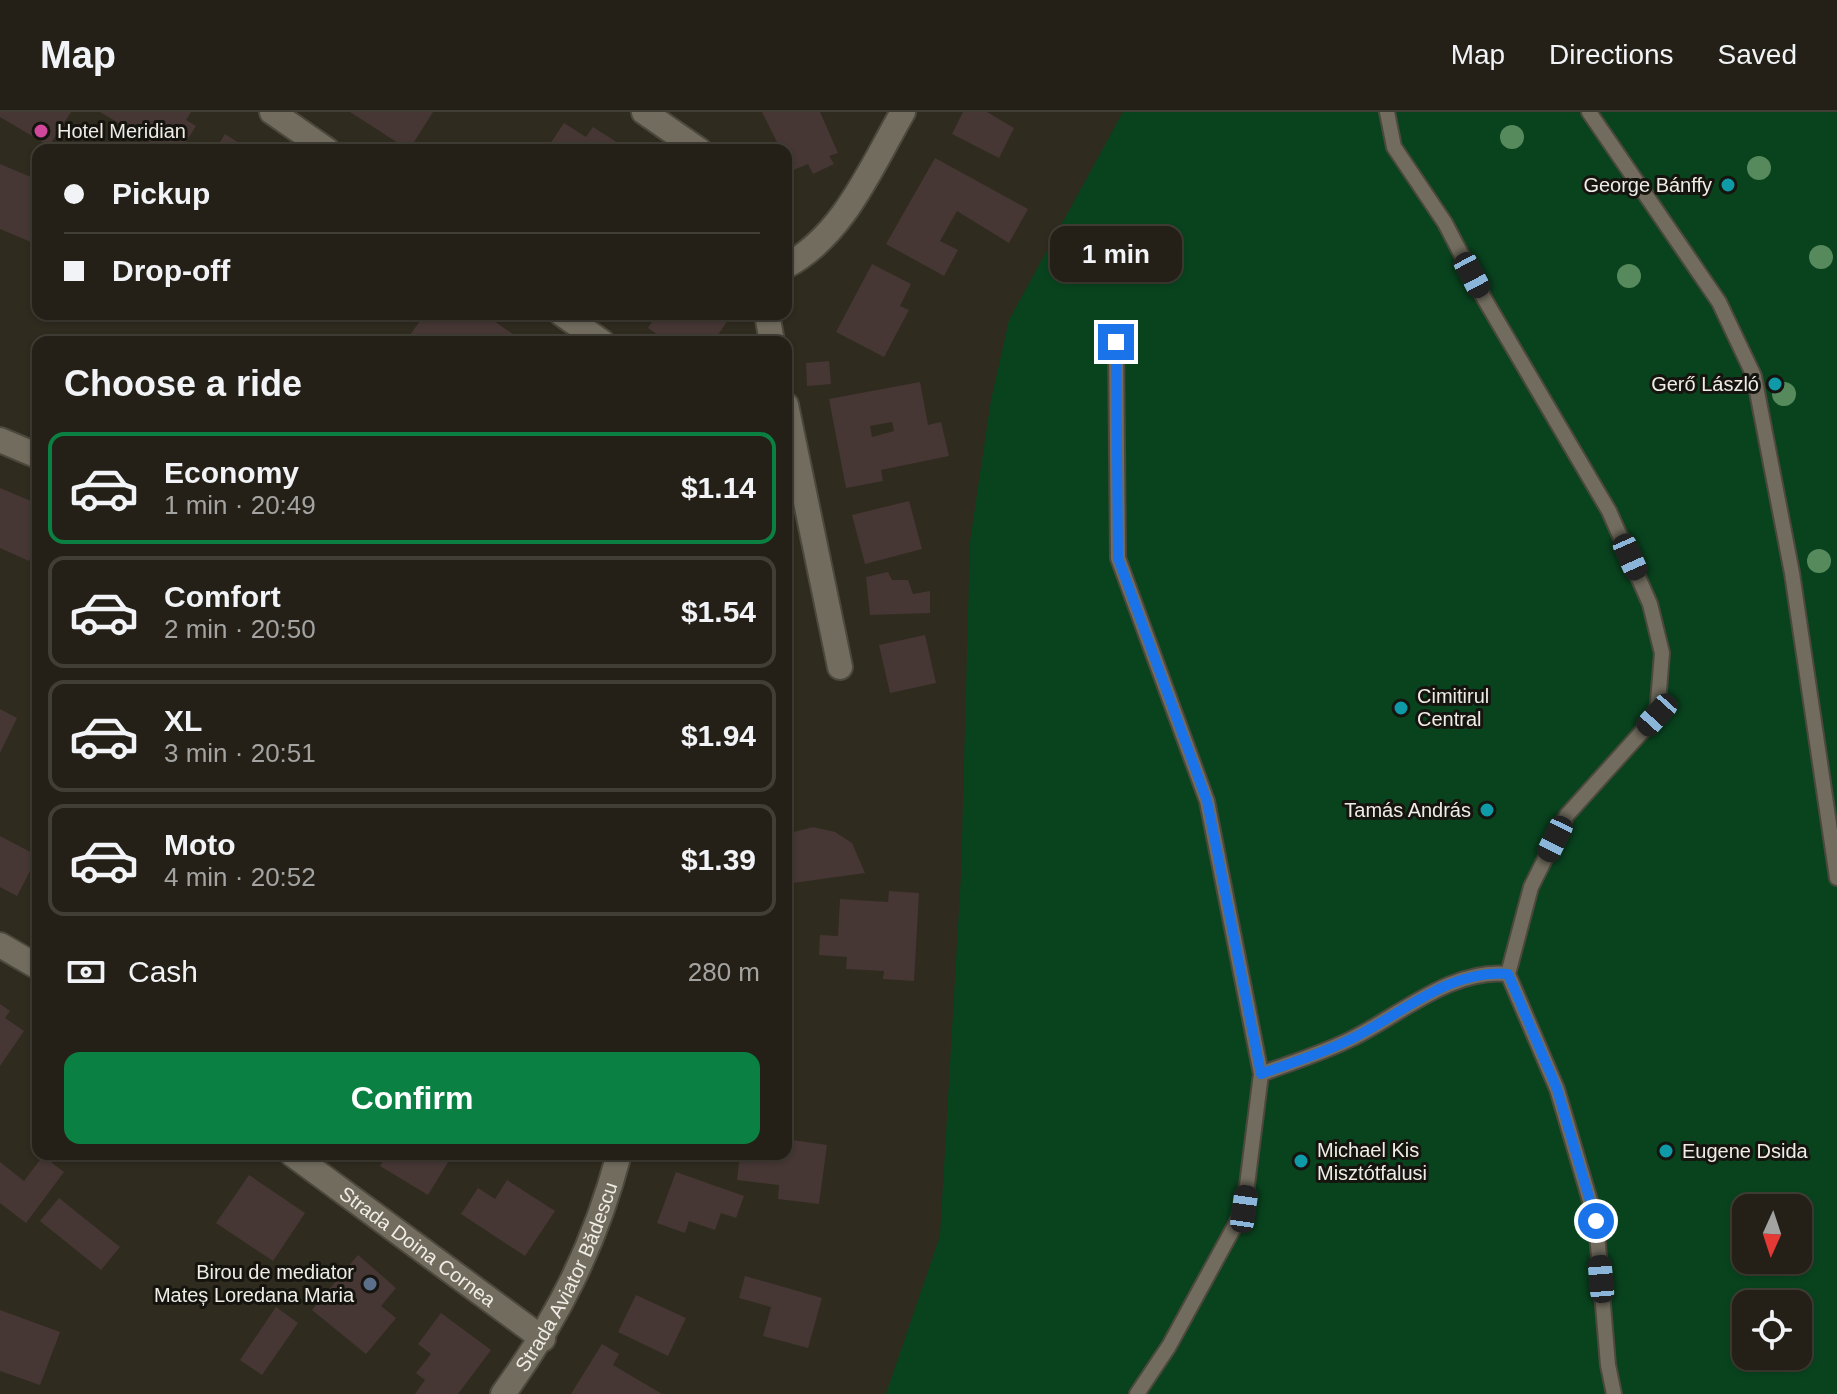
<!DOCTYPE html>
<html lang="en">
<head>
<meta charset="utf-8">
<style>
  body { margin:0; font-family:Arial,sans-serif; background:#302d24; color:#f1f3f6; height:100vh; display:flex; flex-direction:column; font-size:30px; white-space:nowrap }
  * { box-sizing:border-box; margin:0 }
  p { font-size:26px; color:#a3a3a1 }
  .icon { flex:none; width:44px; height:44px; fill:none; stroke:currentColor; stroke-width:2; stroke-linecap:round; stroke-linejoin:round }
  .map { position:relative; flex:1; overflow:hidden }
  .details { position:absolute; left:32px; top:224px; width:760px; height:824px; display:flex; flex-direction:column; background:#242017; border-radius:16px; box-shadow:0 2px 6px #0004,0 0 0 2px #413e36 }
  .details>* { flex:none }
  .banner { position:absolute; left:32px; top:32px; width:760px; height:176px; border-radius:16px; box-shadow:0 2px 6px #0004,0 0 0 2px #413e36; display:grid; align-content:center; height:176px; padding:0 32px; background:#242017 }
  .needle { width:52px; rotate:183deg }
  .buttons { position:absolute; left:1732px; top:1082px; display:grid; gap:16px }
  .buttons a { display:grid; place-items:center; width:80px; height:80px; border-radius:16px; background:#242017; box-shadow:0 2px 6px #0004,0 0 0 2px #413e36; font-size:40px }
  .end { position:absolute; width:36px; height:36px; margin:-18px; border:10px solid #1a73e8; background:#fff; box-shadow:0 0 0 4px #fff }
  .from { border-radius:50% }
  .bubble { position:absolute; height:56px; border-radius:16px; background:#242017; box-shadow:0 2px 6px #0004,0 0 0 2px #413e36; font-size:26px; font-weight:700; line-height:56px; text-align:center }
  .car { position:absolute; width:24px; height:48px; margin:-24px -12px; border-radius:10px; box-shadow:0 0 6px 2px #0007; background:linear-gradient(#222 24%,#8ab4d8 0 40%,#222 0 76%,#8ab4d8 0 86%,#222 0) }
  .banner b { display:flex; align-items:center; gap:28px; height:76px; font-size:30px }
  .banner b+b { border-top:2px solid #413e36 }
  .banner i { width:20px; height:20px; background:#f1f3f6 }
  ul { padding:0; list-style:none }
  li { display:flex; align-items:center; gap:24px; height:112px; margin:0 16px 12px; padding:0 16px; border:4px solid #413e36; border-radius:16px }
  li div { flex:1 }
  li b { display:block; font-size:30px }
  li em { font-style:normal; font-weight:700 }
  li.selected { border-color:#0b8043 }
  li>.icon { width:72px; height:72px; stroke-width:1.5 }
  h2 { padding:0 32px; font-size:36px; line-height:96px }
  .pay { display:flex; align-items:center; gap:20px; height:88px; padding:0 32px; font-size:30px }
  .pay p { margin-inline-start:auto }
  .primary-button { display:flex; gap:16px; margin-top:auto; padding:16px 32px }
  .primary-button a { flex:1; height:92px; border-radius:16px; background:#0b8043; color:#fff; font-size:32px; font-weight:700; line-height:92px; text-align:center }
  header { display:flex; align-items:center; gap:48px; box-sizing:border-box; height:112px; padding:0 40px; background:#242017; border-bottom:2px solid #413e36 }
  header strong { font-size:38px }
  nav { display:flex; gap:44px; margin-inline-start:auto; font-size:28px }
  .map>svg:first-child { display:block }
  .green { fill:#09431e; fill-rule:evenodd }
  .building { fill:#463735; fill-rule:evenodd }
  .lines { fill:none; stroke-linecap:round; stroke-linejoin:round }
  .lane-casing { stroke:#4c483d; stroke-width:18 }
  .street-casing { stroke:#4c483d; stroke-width:28 }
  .lane { stroke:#716c5e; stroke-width:14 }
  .street { stroke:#716c5e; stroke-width:24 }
  .tree { fill:#568a5c }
  .route { stroke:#1a73e8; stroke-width:10 }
  .hotel-dot { fill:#d1479c; stroke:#16140f; stroke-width:3 }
  .culture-dot { fill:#0f9aa8; stroke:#16140f; stroke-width:3 }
  .service-dot { fill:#5c6f8a; stroke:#16140f; stroke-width:3 }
  .labels { text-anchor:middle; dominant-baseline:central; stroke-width:6; stroke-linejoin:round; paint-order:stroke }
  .poi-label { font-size:20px; fill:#efece5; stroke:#16140f; text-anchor:start }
  .street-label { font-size:20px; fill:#efece5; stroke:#16140f }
</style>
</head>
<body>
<header>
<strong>Map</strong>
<nav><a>Map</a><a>Directions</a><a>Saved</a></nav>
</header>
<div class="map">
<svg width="1837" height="1282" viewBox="0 0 1837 1282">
  <rect width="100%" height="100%" fill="#302b1f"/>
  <path class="green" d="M1123 0H1837V1282H886L940 1124 961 763 970 429 991 288 1009 208ZM1746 1096H1798V1148H1746ZM1746 1192H1798V1244H1746Z"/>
  <g class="building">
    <polygon points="0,0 71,0 49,34 0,5"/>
    <polygon points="100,0 191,0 186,8 196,14 181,38 164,38"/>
    <polygon points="350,0 433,0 409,38"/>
    <polygon points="762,0 820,0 838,41 829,44 834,52 813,62 808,52 791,59 786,38 781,38"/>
    <polygon points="963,0 987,0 1014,16 999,46 952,22"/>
    <polygon points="564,11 586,25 593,15 629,38 546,38"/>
    <polygon points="225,22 250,38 215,38"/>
    <polygon points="935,46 1028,97 1009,131 957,99 940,129 958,138 944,164 886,132"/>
    <polygon points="0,52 38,68 38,133 0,117"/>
    <polygon points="872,152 911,172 900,194 909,198 884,245 836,220"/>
    <polygon points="425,202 484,202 514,223 509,230 405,230"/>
    <polygon points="657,202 719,202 728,208 713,230 668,230 648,216"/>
    <polygon points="829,249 831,272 807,274 806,251"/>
    <path d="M920 270 928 313 941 310 949 344 881 358 883 369 846 376 829 287ZM892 310 894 319 872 325 870 314Z"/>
    <polygon points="0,376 38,392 38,429 29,449 0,436"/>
    <polygon points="909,389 922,437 865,452 852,403"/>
    <polygon points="888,460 892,468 908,468 913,482 930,479 930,501 870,503 866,465"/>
    <polygon points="925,523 936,571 890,581 879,533"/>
    <polygon points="0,597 17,606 0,641"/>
    <polygon points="813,715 835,720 852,731 865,761 786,772 786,722"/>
    <polygon points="0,724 38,744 17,784 0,775"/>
    <polygon points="889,779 919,781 914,869 883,867 884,859 846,857 847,845 819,843 820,823 838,824 840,787 888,790"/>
    <polygon points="0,892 10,899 5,906 24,919 0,954"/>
    <polygon points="786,1027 827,1033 819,1092 778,1087 779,1073 737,1068 740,1042 786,1042"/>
    <polygon points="387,1042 453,1042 428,1083 380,1054"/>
    <polygon points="43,1044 64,1060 26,1111 0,1091 0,1050 24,1069"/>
    <polygon points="676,1060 744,1084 736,1106 721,1101 715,1118 689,1109 685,1121 657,1111"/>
    <polygon points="249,1063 305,1101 273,1149 216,1111"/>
    <polygon points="507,1068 555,1099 525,1144 461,1102 478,1076 495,1087"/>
    <polygon points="59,1086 120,1135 101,1158 40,1109"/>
    <polygon points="358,1143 396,1176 381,1194 396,1206 366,1242 312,1198"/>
    <polygon points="745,1164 822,1186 808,1236 763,1224 771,1195 739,1186"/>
    <polygon points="636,1183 686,1206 668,1244 618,1220"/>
    <polygon points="276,1195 298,1211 262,1263 240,1248"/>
    <polygon points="0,1198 60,1220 40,1273 0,1259"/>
    <polygon points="441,1201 491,1238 458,1282 415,1282 425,1268 416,1261 431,1242 418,1232"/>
    <polygon points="602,1232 619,1242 613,1253 662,1282 571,1282"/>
  </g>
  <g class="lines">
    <g class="lane-casing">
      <g id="lane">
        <polyline points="1387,0 1394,35 1445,111 1485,188 1609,399 1650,492 1662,541 1657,603 1567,703 1531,775 1508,862 1557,977 1596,1109 1608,1253 1614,1282"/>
        <polyline points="1589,0 1719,190 1754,264 1792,461 1837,766"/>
        <polyline points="1116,230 1118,446 1207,689 1261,962 1244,1097 1169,1234 1137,1282"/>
        <path d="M1261 962C1290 951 1320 942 1349 928 1398 905 1450 856 1508 862"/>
      </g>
    </g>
    <g class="street-casing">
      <g id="street">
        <polyline points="272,0 327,38"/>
        <polyline points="644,0 699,38"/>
        <path d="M786 154C844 123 871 55 903 0"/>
        <polyline points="562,202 602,230"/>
        <polyline points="767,202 772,230"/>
        <polyline points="786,293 840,555"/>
        <polyline points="0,328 38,344"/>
        <polyline points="0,833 38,855"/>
        <path id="s1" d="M292 1042 543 1227"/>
        <path id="s2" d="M503 1282C558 1206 595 1133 619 1042"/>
      </g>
    </g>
    <use href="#lane" class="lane"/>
    <use href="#street" class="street"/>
  </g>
  <g class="tree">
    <circle cx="1512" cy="25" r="12"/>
    <circle cx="1759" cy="56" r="12"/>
    <circle cx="1821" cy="145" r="12"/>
    <circle cx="1629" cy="164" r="12"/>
    <circle cx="1784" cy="282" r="12"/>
    <circle cx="1819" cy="449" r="12"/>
  </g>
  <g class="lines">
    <path class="route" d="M1116 230 1118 446 1207 689 1261 962C1290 951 1321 942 1349 928 1398 905 1450 856 1508 862L1557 977 1596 1109"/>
  </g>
  <circle class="hotel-dot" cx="41" cy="19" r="8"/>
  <g class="culture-dot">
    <circle cx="1728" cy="73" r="8"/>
    <circle cx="1775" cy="272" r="8"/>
    <circle cx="1401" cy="596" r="8"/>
    <circle cx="1487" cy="698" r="8"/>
    <circle cx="1666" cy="1039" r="8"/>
    <circle cx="1301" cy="1049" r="8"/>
  </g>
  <circle class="service-dot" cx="370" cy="1172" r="8"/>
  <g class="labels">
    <g class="poi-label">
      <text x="57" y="19">Hotel Meridian</text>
      <text x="1712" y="73" text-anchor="end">George Bánffy</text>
      <text x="1759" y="272" text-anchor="end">Gerő László</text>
      <text x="1417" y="584">Cimitirul<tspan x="1417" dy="23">Central</tspan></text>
      <text x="1471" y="698" text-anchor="end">Tamás András</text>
      <text x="1317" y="1038">Michael Kis<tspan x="1317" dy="23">Misztótfalusi</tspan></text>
      <text x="1682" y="1039">Eugene Dsida</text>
      <text x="354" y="1160" text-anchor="end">Birou de mediator<tspan x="354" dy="23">Mateș Loredana Maria</tspan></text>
    </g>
    <g class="street-label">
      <text stroke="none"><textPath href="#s1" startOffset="156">Strada Doina Cornea</textPath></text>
      <text stroke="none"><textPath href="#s2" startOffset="134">Strada Aviator Bădescu</textPath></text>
    </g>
  </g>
</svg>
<div class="buttons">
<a><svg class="needle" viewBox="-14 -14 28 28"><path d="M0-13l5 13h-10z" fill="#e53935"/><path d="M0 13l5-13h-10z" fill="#a3a3a1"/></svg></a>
<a><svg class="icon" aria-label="locate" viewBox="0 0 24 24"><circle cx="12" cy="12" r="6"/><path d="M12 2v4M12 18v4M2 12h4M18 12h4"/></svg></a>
</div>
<i class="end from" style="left:1596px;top:1109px"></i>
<i class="end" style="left:1116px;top:230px"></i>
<div class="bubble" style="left:1050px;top:114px;width:132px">1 min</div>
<i class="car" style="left:1472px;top:163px;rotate:152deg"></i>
<i class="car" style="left:1630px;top:445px;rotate:156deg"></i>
<i class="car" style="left:1657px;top:603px;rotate:222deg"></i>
<i class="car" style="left:1555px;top:727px;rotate:206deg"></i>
<i class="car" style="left:1244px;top:1097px;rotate:8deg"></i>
<i class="car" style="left:1601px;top:1167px;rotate:355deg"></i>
<div class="banner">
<b><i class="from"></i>Pickup</b>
<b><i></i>Drop-off</b>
</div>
<section class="details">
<h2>Choose a ride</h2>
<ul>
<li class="selected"><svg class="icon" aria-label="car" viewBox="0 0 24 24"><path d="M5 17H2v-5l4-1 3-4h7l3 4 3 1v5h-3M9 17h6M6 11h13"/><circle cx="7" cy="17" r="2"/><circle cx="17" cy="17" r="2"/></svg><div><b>Economy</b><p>1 min · 20:49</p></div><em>$1.14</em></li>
<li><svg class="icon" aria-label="car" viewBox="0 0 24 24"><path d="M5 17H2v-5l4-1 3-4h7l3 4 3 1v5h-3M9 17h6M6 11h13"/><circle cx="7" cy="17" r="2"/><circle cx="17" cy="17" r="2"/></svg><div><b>Comfort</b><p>2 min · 20:50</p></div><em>$1.54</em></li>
<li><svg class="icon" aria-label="car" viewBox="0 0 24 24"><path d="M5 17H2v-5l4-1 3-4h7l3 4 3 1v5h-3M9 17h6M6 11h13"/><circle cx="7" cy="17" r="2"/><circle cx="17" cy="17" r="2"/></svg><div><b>XL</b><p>3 min · 20:51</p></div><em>$1.94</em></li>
<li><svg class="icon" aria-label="car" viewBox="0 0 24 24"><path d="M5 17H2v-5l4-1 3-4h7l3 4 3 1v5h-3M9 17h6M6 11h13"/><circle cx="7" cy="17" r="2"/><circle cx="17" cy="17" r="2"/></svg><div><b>Moto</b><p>4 min · 20:52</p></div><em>$1.39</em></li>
</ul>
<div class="pay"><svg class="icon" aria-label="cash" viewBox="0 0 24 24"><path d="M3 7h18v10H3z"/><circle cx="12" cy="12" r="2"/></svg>Cash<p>280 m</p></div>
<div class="primary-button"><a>Confirm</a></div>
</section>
</div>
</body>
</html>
